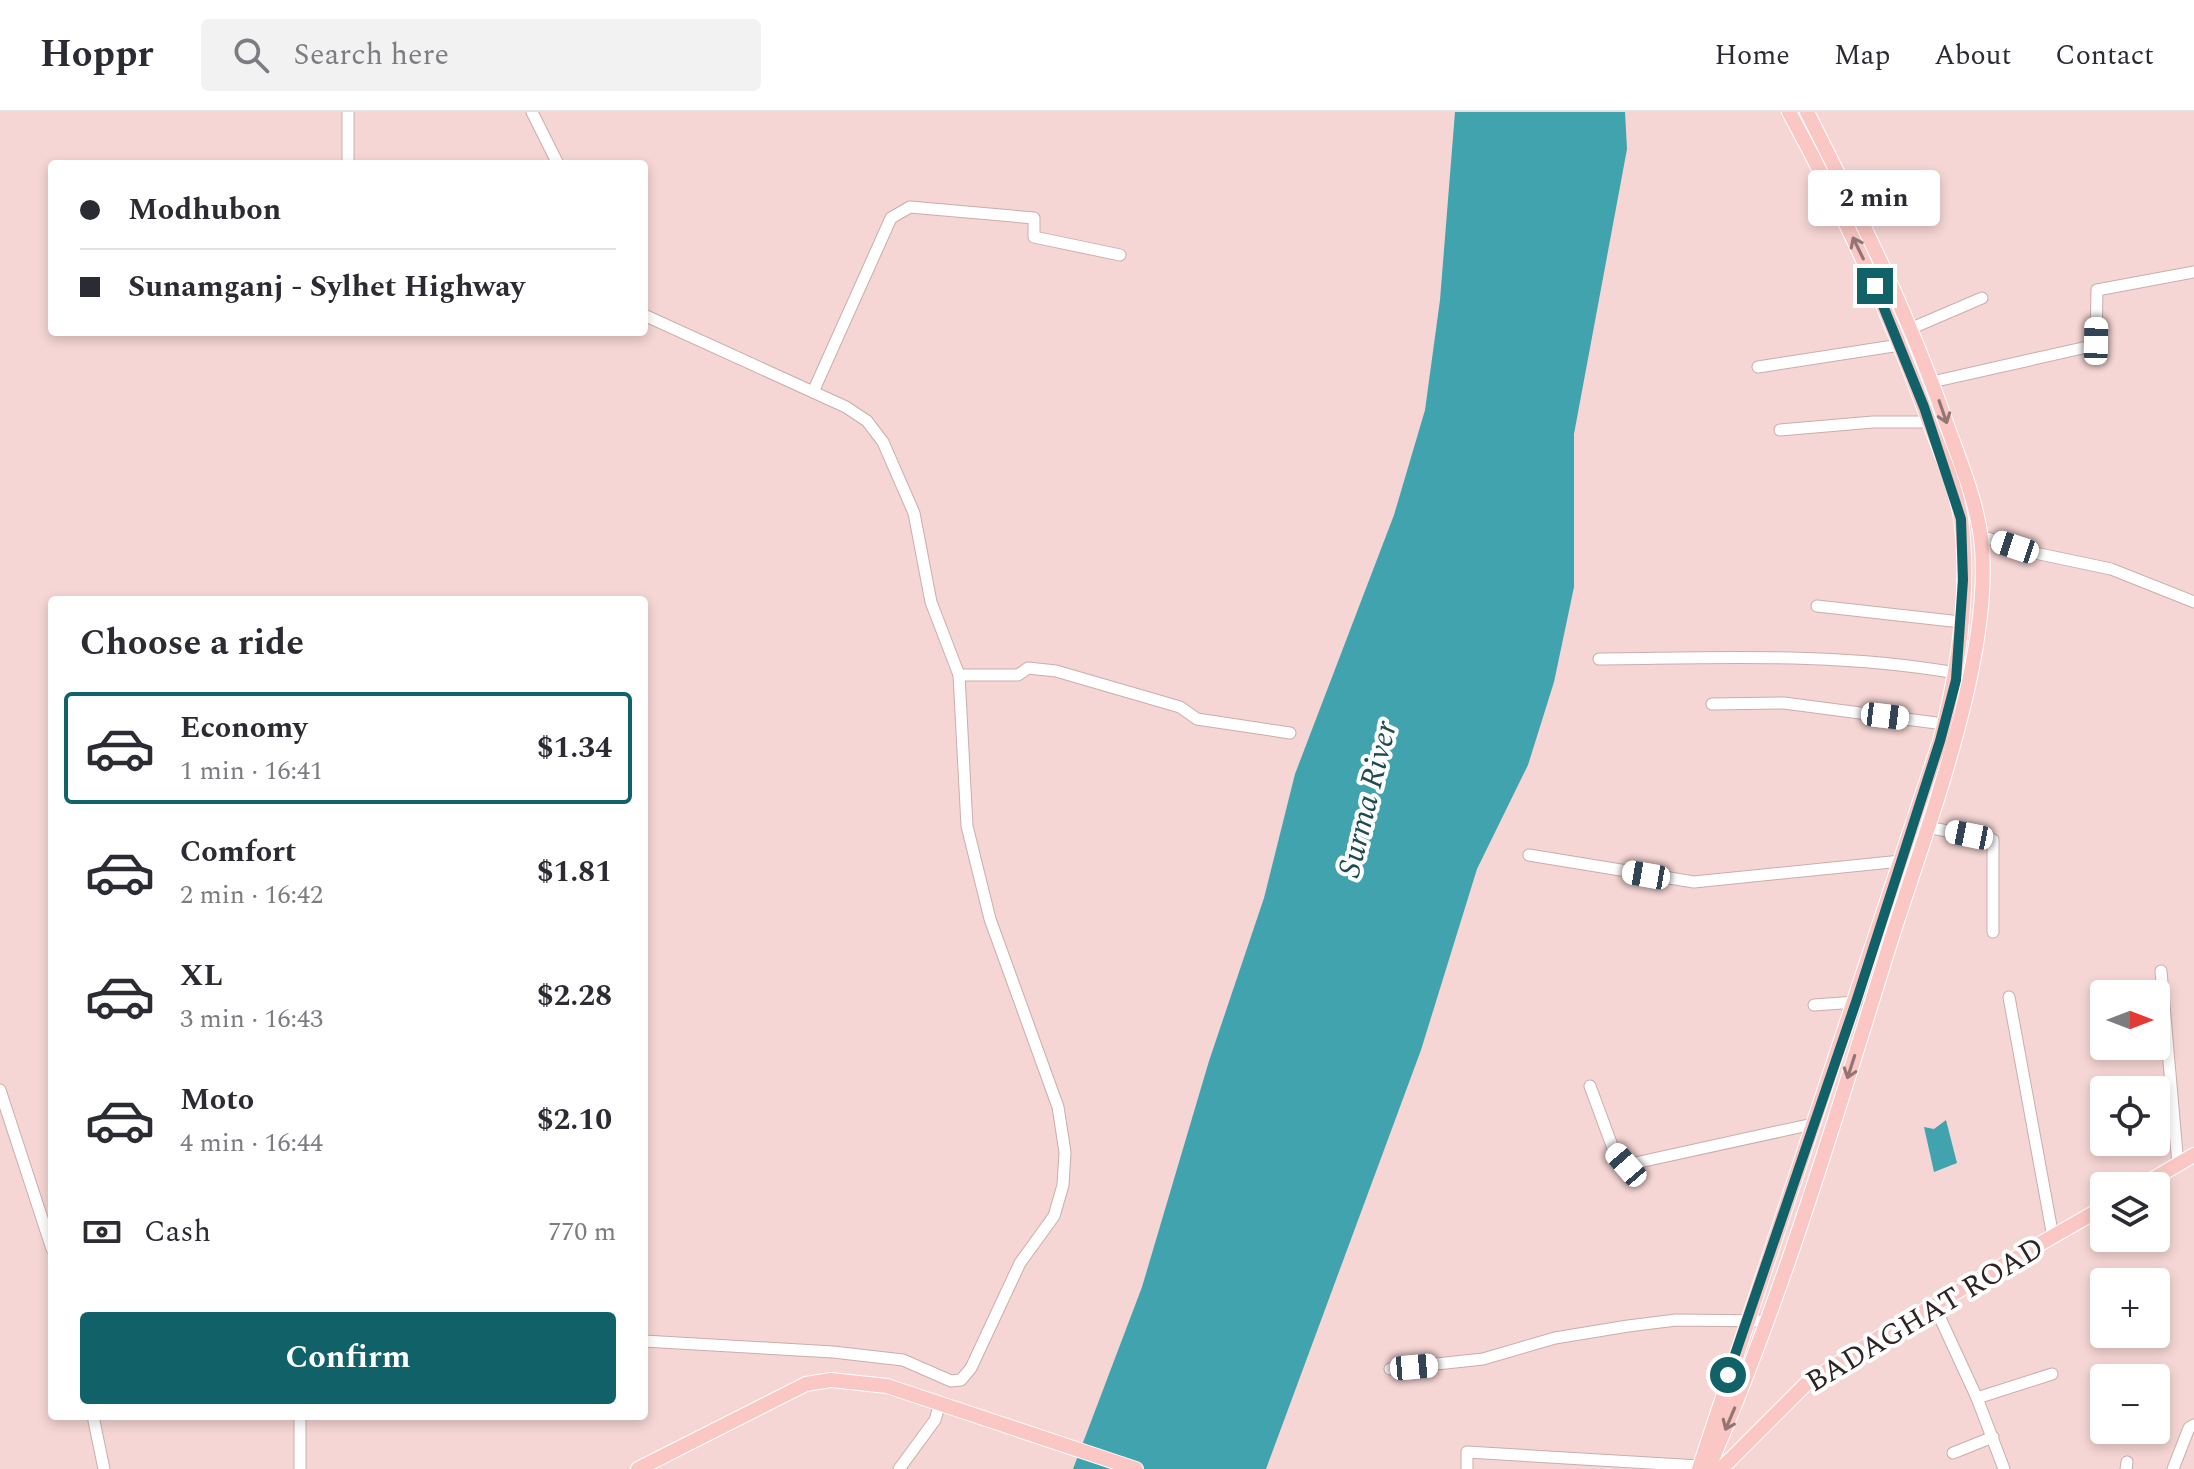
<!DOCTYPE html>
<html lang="en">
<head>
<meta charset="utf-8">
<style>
  body { margin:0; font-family:Spectral,serif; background:#f2f2f3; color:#2b2b33; height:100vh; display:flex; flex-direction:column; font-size:30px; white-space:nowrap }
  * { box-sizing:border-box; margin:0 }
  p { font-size:26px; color:#7c7c81 }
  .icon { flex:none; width:44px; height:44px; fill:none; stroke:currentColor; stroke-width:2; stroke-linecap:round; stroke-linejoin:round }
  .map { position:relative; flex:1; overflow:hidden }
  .details { position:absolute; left:48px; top:484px; width:600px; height:824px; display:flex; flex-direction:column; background:#fff; border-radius:8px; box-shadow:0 4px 12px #0003 }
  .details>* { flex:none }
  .guide { position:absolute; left:48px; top:48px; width:600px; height:176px; border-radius:8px; box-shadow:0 4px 12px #0003; display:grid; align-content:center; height:176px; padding:0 32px; background:#fff }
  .needle { width:52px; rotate:90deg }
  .controls { position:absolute; left:2090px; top:868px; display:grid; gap:16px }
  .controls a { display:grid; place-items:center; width:80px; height:80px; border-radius:8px; background:#fff; box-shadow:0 4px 12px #0003; font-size:40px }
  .end { position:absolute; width:36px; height:36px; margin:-18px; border:10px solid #116169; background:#fff; box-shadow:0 0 0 4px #fff }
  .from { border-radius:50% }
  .bubble { position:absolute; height:56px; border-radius:8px; background:#fff; box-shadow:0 4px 12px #0003; font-size:26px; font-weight:700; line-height:56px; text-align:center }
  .car { position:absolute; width:24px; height:48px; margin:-24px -12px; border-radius:10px; box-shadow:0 0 6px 2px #0007; background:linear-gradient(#fff 24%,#345 0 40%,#fff 0 76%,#345 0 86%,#fff 0) }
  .guide b { display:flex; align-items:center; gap:28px; height:76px; font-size:30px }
  .guide b+b { border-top:2px solid #e1e1e2 }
  .guide i { width:20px; height:20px; background:#2b2b33 }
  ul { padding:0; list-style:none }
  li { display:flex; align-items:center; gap:24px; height:112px; margin:0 16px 12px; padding:0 16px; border:4px solid transparent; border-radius:8px }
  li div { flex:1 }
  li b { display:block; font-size:30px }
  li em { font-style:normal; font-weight:700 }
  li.current { border-color:#116169 }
  li>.icon { width:72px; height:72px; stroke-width:1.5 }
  h2 { padding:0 32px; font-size:36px; line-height:96px }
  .pay { display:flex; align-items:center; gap:20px; height:88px; padding:0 32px; font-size:30px }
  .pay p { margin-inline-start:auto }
  .button { display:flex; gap:16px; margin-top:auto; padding:16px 32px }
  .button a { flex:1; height:92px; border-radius:8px; background:#116169; color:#fff; font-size:32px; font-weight:700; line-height:92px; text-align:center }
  header { display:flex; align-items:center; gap:48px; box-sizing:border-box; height:112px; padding:0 40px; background:#fff; border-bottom:2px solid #e1e1e2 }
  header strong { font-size:38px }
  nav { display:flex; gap:44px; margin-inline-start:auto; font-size:28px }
  .search { width:560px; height:72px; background:#f2f2f3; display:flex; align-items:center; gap:20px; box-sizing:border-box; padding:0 28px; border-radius:8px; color:#7c7c81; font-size:30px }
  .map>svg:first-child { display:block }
  .water { fill:#41a3ae }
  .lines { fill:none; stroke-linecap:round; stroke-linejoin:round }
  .minor-casing { stroke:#cbadab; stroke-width:13 }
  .major-casing { stroke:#fff; stroke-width:16 }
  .minor { stroke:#fff; stroke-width:11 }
  .major { stroke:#fac7c4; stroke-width:14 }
  .oneway { stroke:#947574 }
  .route { stroke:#116169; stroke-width:10 }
  .labels { text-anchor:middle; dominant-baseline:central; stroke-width:8; stroke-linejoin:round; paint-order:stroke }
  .street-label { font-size:30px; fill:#2f2323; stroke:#fff }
  .water-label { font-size:32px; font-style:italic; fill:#1f4b50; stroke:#fff }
</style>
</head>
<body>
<header>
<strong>Hoppr</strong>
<div class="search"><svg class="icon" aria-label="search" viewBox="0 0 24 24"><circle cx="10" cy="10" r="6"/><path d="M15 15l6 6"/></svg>Search here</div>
<nav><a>Home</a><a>Map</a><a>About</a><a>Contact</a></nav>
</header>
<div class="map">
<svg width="2194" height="1357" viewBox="0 0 2194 1357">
  <rect width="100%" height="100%" fill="#f5d6d4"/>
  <g class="water">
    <polygon points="1455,0 1625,0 1627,37 1574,322 1574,475 1554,570 1528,653 1477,757 1421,938 1266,1357 1073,1357 1142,1175 1209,949 1264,786 1295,662 1394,403 1425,298 1440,188"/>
    <polygon points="1946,1008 1957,1051 1934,1060 1924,1015 1934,1017"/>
  </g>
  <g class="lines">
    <g class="minor-casing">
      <g id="minor">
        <polyline points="532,0 558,52"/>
        <polyline points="348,52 348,0"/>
        <polyline points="644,203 846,295 867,309 883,330 914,401 931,490 959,563 967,714 990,807 1058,995 1065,1040 1063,1073 1054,1104 1020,1151 971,1256 961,1268 951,1269 903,1248 833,1240 644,1229"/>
        <polyline points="1912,216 1982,186"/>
        <polyline points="1758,255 1900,233"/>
        <polyline points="1932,270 2096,233 2097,178 2194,160"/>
        <polyline points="813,280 891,106 910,95 1034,106 1034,125 1120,143"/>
        <polyline points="1780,318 1873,310 1929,310"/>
        <polyline points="1981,424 2035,441 2111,457 2194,490"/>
        <polyline points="1817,494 1961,510"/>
        <path d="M1599 547C1719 546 1838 540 1956 561"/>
        <polyline points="959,563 1018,563 1028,556 1056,559 1180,595 1197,607 1290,621"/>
        <polyline points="1712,592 1784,591 1944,612"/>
        <polyline points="1927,715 1993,728 1993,820"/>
        <polyline points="1529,743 1694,770 1901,749"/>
        <polyline points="2161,859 2178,1053"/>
        <polyline points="2009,885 2053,1125"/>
        <polyline points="1814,893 1856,890"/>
        <polyline points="1590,974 1614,1039 1626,1053 1813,1012"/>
        <polyline points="0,978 52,1137"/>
        <polyline points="1934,1193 1977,1286 2004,1357"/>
        <polyline points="1390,1257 1483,1247 1555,1226 1628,1214 1676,1208 1768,1209"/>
        <polyline points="1977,1286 2052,1262"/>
        <polyline points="93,1304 104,1357"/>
        <polyline points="1953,1341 1993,1325"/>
        <polyline points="300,1357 300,1304"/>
        <polyline points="899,1357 935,1308 940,1291"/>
        <polyline points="1467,1357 1467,1340 1699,1354"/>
        <polyline points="2126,1357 2127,1350"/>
        <polyline points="2173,1357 2189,1316 2194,1313"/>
      </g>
    </g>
    <g class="major-casing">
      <g id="major">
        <polyline points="2141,1074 2194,1043"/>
        <polyline points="638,1357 806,1272 831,1268 887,1274 1136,1357"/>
        <path d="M1699 1357 1940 629C1958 559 1971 481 1961 407 1956 372 1939 337 1927 304 1889 199 1842 98 1789 0"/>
        <path d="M1708 1357C1783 1185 1836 1004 1892 825 1927 715 1995 540 1981 426 1976 388 1961 352 1948 316 1909 202 1861 107 1807 0"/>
        <polyline points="1721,1357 1806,1272 1892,1217 2104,1095"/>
      </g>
    </g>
    <use href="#minor" class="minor"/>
    <use href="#major" class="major"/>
  </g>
  <defs><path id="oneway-shaft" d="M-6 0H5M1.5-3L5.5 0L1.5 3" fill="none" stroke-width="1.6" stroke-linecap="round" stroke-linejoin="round" transform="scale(2)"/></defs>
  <g class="oneway">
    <use href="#oneway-shaft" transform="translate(1858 136) rotate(-116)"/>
    <use href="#oneway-shaft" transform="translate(1943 300) rotate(71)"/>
    <use href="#oneway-shaft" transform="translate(1851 955) rotate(108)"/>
    <use href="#oneway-shaft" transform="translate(1730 1307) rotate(113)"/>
  </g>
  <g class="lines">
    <polyline class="route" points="1728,1263 1856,890 1940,629 1956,568 1963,468 1961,407 1924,295 1875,174"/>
  </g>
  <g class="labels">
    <g class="street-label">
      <text transform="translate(1925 1203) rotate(-31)">BADAGHAT ROAD</text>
    </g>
    <g class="water-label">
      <text transform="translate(1368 687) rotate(-76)">Surma River</text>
    </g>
  </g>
</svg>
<div class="controls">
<a><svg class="needle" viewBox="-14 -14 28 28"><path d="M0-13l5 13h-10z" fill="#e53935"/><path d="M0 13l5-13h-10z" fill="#7c7c81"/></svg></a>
<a><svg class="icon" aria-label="locate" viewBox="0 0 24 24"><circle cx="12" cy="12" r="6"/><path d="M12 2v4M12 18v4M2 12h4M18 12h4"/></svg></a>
<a><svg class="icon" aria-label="layers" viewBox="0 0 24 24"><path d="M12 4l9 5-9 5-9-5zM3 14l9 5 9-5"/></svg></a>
<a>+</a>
<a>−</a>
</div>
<i class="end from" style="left:1728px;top:1263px"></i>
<i class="end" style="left:1875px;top:174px"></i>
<div class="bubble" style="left:1808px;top:58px;width:132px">2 min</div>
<i class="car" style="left:2096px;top:229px;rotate:1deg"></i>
<i class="car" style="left:2015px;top:435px;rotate:288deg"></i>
<i class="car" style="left:1885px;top:604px;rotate:97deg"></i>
<i class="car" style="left:1969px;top:723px;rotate:281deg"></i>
<i class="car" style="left:1646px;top:763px;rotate:280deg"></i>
<i class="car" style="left:1626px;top:1053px;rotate:319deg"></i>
<i class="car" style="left:1414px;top:1255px;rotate:85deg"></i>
<div class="guide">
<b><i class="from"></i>Modhubon</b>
<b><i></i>Sunamganj - Sylhet Highway</b>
</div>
<section class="details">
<h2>Choose a ride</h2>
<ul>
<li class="current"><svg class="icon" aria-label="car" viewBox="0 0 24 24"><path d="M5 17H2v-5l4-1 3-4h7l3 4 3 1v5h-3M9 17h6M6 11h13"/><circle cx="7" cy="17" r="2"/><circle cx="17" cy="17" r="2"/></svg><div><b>Economy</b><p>1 min · 16:41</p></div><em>$1.34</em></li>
<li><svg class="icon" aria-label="car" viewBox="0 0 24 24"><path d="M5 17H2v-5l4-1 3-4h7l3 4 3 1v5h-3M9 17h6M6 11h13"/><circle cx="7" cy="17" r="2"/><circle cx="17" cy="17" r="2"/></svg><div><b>Comfort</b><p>2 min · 16:42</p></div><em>$1.81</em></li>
<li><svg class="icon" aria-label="car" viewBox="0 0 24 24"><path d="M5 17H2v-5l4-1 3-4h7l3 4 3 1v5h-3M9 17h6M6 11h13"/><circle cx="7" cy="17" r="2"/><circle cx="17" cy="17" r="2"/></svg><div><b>XL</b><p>3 min · 16:43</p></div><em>$2.28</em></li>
<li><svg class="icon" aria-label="car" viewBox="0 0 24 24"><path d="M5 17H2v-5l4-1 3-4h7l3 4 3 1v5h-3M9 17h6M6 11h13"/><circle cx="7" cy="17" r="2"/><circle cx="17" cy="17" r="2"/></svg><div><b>Moto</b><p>4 min · 16:44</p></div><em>$2.10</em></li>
</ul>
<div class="pay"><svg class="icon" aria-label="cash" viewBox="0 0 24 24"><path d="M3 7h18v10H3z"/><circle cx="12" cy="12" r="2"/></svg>Cash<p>770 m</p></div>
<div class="button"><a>Confirm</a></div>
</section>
</div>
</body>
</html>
